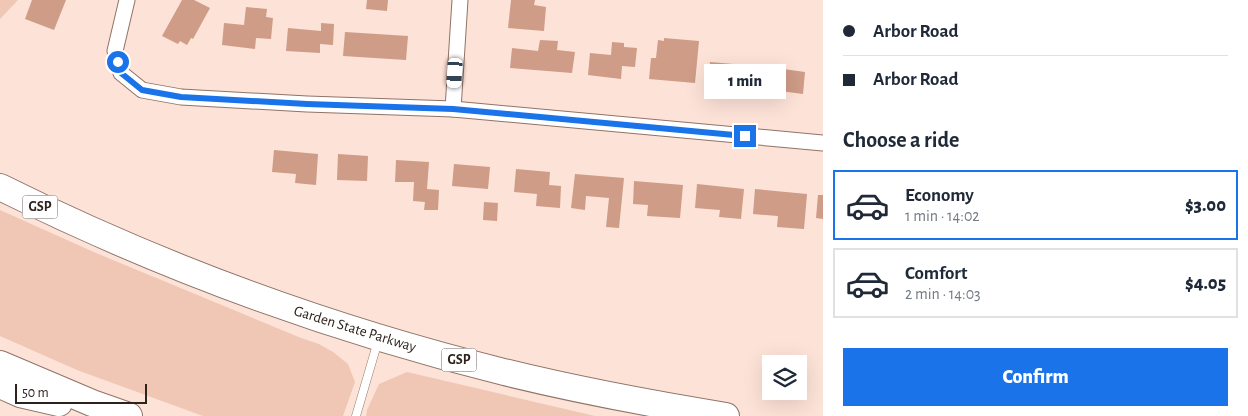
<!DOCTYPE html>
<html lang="en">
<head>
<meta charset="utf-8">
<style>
  body { margin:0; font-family:"Alegreya Sans",sans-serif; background:#f2f2f3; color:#1f2937; height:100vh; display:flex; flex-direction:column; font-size:19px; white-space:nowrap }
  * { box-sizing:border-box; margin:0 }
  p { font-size:16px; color:#747a83 }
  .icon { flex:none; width:28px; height:28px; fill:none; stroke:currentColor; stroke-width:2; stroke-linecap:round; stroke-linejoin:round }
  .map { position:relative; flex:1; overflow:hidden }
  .details { display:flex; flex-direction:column; background:#fff; width:425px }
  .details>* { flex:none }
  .hud { display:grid; align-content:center; height:110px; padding:0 20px; background:#fff }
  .controls { position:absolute; left:762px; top:355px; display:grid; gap:10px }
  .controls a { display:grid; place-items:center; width:45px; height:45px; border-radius:0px; background:#fff; box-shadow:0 5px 20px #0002; font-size:25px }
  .scale { position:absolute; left:15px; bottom:12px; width:132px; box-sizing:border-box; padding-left:5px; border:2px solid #2e221d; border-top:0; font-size:14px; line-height:18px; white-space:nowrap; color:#2e221d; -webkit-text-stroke:4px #fff; paint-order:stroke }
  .end { position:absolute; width:22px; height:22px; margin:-11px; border:6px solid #1a73e8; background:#fff; box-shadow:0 0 0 2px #fff }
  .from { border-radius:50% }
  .bubble { position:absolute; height:35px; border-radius:0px; background:#fff; box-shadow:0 5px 20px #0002; font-size:16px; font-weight:800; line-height:35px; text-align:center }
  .car { position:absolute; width:15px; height:30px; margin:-15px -8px; border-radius:6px; box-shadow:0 0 4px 1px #0007; background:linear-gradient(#fff 24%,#345 0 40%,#fff 0 76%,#345 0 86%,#fff 0) }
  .hud b { display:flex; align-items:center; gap:18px; height:48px; font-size:19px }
  .hud b+b { border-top:1px solid #e0e1e3 }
  .hud i { width:12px; height:12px; background:#1f2937 }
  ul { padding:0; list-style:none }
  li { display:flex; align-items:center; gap:15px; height:70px; margin:0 10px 8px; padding:0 10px; border:2px solid #e0e1e3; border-radius:0px }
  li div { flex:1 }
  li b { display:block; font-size:19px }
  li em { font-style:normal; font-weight:800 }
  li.current { border-color:#1a73e8 }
  li>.icon { width:45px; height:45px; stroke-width:1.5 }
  h2 { padding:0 20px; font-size:22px; line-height:60px }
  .cta { display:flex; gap:10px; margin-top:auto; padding:10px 20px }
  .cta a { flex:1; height:58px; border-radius:0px; background:#1a73e8; color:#fff; font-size:20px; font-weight:800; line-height:58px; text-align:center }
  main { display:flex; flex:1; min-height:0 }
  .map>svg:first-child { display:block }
  .green { fill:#f0c6b4 }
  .building { fill:#ce9c87 }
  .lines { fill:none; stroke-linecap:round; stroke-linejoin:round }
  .lane-casing { stroke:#907367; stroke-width:9 }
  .street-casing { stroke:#907367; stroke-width:17 }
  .highway-casing { stroke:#907367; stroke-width:28 }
  .lane { stroke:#fff; stroke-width:8 }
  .street { stroke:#fff; stroke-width:15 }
  .highway { stroke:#fff; stroke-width:26 }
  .route { stroke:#1a73e8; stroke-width:6 }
  .labels { text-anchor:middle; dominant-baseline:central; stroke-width:4; stroke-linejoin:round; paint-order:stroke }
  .shield { fill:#fff; stroke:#6d6461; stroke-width:1 }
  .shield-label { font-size:14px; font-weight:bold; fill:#2e221d }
  .street-label { font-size:15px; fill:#2e221d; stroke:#fff }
</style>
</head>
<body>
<main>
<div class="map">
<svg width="823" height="416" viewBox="0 0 823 416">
  <rect width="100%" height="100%" fill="#fde2d7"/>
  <g class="green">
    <polygon points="0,0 18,0 0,19"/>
    <polygon points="0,210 96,253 301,338 319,344 333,352 348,364 355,382 343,416 203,416 77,370 0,336"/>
    <polygon points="407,372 595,416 366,416 367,410 379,384"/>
  </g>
  <g class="building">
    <polygon points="32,0 66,0 54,30 25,19"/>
    <polygon points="182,0 194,0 210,8 193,39 191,38 187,45 180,41 178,44 162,36"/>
    <polygon points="367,0 388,0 387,11 366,9"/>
    <polygon points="511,0 535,0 534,5 546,7 544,31 508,28"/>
    <polygon points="246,7 267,9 266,17 273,18 271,39 256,38 255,49 222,45 224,23 244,25"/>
    <polygon points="321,23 334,24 333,45 320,44 320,53 286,51 288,28 321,31"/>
    <polygon points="345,32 408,36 406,60 343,56"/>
    <polygon points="664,38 699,41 695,83 649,79 651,58 656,58 658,40 664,41"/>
    <polygon points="540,40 558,41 557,50 575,52 572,73 510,68 512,48 538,51"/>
    <polygon points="612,42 624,43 624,47 637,48 635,67 622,66 621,79 588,75 590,53 611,55"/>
    <polygon points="710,62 745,65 743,89 708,86"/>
    <polygon points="776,68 805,72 803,94 773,90"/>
    <polygon points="274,150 318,154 316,185 295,183 296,174 272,172"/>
    <polygon points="338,154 368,156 367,181 337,180"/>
    <polygon points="396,160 429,162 427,189 439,190 438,210 424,210 425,202 413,201 414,182 395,182"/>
    <polygon points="454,164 490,167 488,189 452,186"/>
    <polygon points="516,169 550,172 549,185 561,186 560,208 536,206 537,194 514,192"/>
    <polygon points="575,174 624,178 619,228 606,227 609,198 586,196 585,210 571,208"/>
    <polygon points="634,181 683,185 680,218 647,216 648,205 633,204"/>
    <polygon points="697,184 744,189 741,219 719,217 720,210 695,208"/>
    <polygon points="755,189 807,194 804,229 777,227 778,216 753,214"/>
    <polygon points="818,195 823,195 823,219 816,218"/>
    <polygon points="484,202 498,203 497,221 483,220"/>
  </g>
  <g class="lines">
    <g class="lane-casing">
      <polyline id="lane" points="356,416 378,341"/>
    </g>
    <g class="street-casing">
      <g id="street">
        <polyline points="127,0 115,51 121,73 142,90 181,97 307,104 453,109 823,143"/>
        <polyline points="453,109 460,0"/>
      </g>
    </g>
    <g class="highway-casing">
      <g id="highway">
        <path d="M0 187C161 267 330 329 504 372 577 390 652 404 726 416"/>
        <polyline points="0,364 92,403 129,416"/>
        <polyline points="0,385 20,394 59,403"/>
      </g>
    </g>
    <use href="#lane" class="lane"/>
    <use href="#street" class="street"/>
    <use href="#highway" class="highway"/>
  </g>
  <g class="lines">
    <polyline class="route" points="118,62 121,73 142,90 181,97 307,104 453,109 745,136"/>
  </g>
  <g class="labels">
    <g class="shield">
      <rect x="22.5" y="195.5" width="35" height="23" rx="4"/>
      <rect x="441.5" y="348.5" width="35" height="23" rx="4"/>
    </g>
    <g class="shield-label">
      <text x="40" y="207">GSP</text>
      <text x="459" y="360">GSP</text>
    </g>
    <g class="street-label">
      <text transform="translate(355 329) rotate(17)">Garden State Parkway</text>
    </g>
  </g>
</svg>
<div class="controls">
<a><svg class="icon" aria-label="layers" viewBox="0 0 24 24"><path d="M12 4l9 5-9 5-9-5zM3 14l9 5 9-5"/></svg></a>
</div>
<div class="scale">50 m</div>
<i class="end from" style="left:118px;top:62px"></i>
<i class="end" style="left:745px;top:136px"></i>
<div class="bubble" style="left:704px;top:64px;width:82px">1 min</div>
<i class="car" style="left:455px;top:73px;rotate:184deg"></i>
</div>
<section class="details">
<div class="hud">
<b><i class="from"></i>Arbor Road</b>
<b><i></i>Arbor Road</b>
</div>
<h2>Choose a ride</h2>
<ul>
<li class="current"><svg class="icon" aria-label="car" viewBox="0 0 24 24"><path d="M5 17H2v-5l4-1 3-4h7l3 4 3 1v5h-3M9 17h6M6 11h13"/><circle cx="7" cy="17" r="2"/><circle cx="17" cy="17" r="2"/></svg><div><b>Economy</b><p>1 min · 14:02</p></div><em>$3.00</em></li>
<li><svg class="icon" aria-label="car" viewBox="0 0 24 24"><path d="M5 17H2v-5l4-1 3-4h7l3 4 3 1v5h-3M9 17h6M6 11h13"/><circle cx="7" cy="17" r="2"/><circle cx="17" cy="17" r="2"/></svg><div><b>Comfort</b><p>2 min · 14:03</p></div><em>$4.05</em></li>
</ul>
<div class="cta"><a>Confirm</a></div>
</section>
</main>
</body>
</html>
